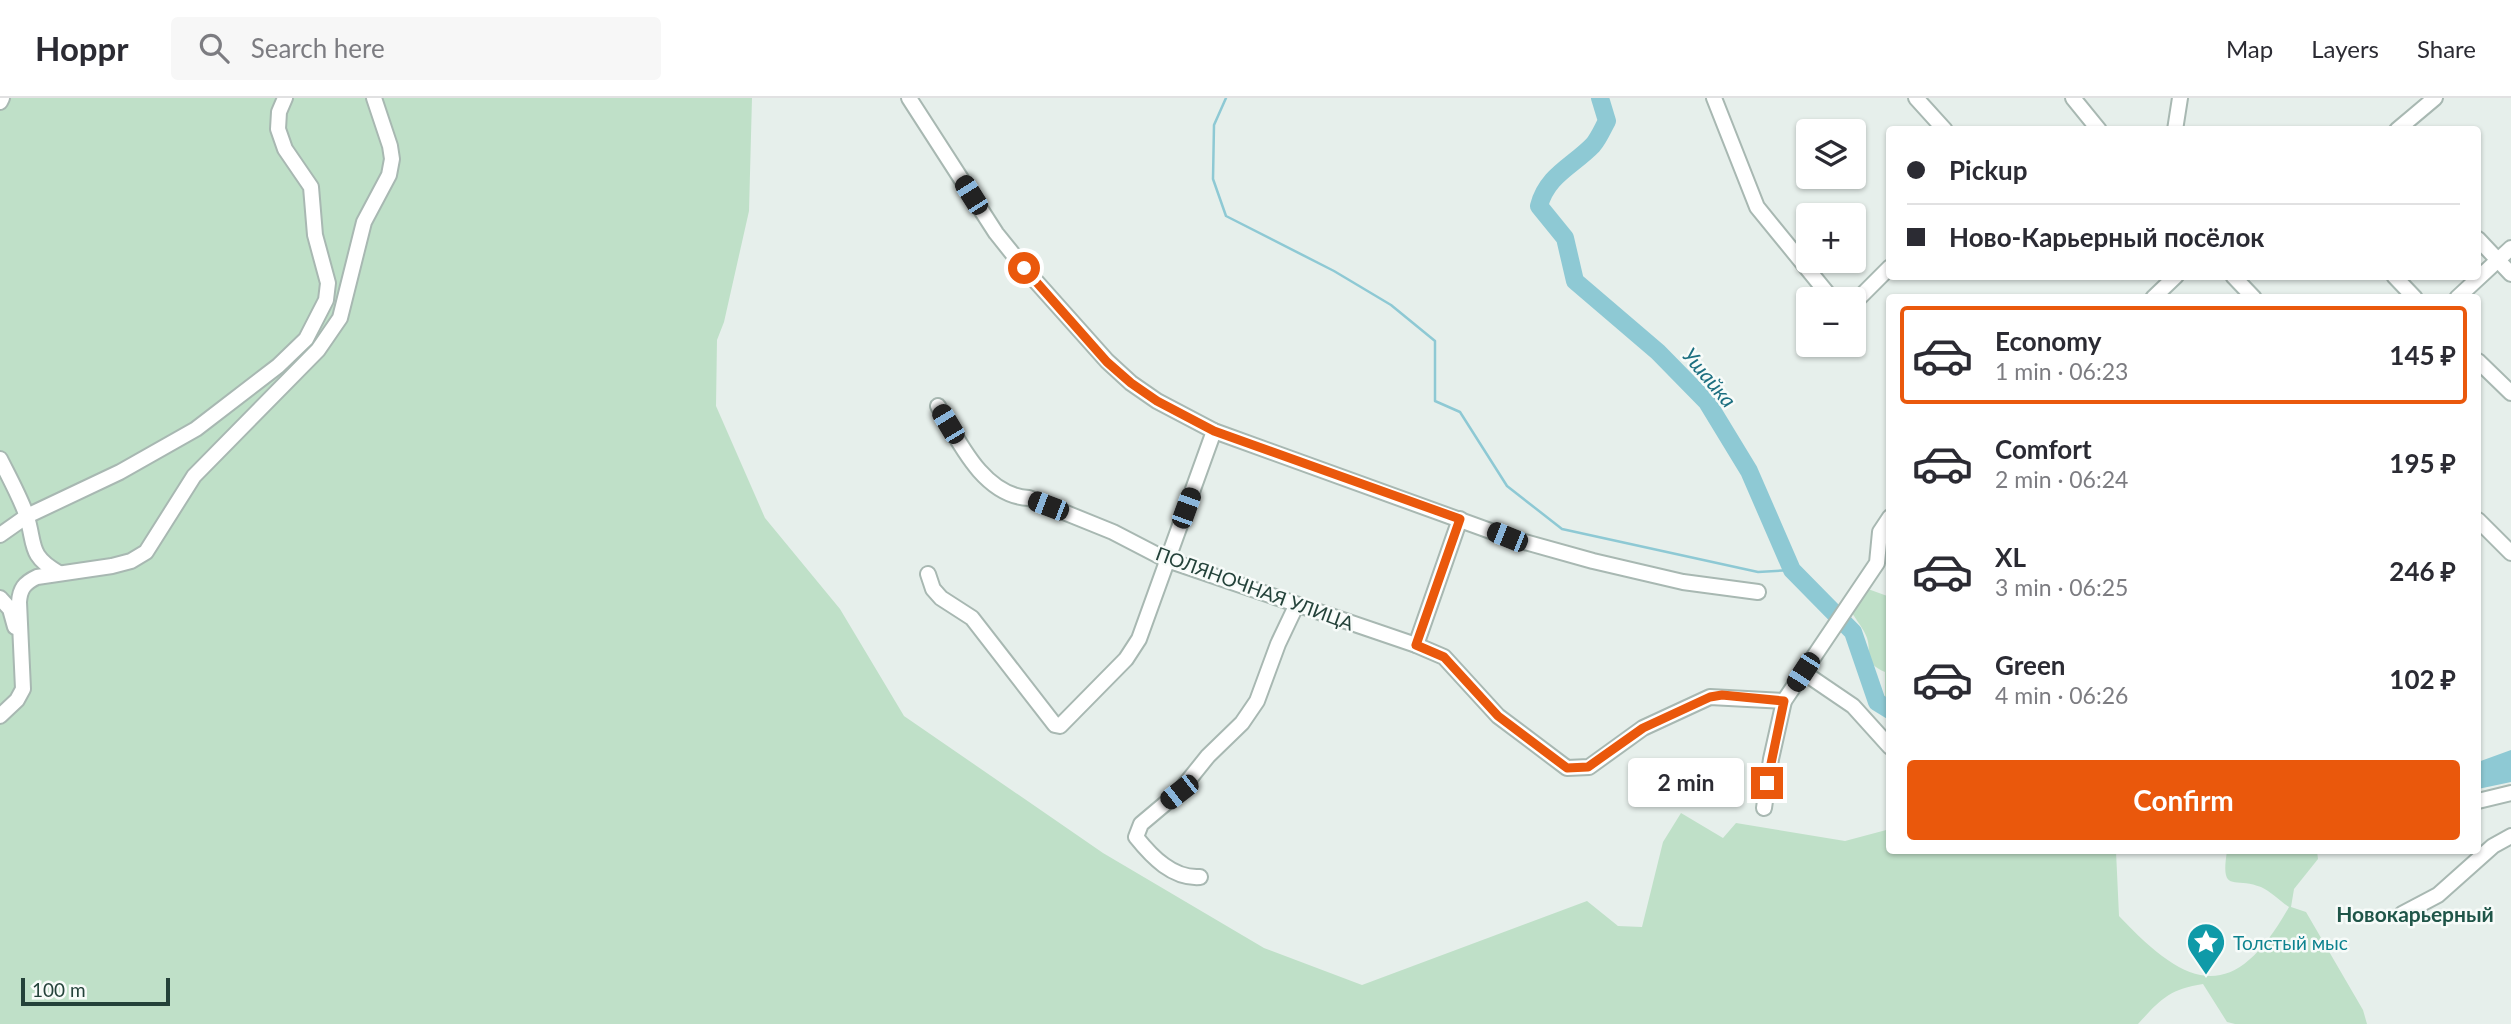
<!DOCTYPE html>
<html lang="en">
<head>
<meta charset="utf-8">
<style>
  body { margin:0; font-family:Lato,sans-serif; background:#f7f7f7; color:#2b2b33; height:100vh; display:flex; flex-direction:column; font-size:26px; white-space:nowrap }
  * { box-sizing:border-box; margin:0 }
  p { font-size:23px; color:#7c7c81 }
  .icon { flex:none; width:38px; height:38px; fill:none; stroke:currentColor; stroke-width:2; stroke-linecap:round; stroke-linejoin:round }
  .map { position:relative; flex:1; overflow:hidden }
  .side { position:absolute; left:1886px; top:196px; width:595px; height:560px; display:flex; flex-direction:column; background:#fff; border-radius:7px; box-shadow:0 2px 5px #0004 }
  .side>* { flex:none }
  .guide { position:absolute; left:1886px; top:28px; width:595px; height:154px; border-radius:7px; box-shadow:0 2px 5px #0004; display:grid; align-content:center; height:154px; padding:0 21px; background:#fff }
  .fabs { position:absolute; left:1796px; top:21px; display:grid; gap:14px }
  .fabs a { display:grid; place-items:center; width:70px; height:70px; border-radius:7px; background:#fff; box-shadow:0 2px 5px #0004; font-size:35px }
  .scale { position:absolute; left:21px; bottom:18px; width:149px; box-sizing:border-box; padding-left:7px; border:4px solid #24423a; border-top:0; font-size:19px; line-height:24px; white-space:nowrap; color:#24423a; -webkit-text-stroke:5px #f7fbf9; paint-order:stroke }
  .end { position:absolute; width:32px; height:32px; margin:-16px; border:9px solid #ea580c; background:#fff; box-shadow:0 0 0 4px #fff }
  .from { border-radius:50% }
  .bubble { position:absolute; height:49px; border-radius:7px; background:#fff; box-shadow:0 2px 5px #0004; font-size:23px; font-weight:700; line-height:49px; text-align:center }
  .car { position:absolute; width:21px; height:42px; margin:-21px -10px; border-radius:9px; box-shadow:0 0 5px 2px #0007; background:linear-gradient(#222 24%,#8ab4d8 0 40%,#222 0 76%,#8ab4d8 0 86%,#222 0) }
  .guide b { display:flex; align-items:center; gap:24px; height:66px; font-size:26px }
  .guide b+b { border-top:2px solid #e1e1e2 }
  .guide i { width:18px; height:18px; background:#2b2b33 }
  ul { padding:12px 0 0; list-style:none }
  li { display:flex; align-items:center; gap:21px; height:98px; margin:0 14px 10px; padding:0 7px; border:4px solid transparent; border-radius:7px }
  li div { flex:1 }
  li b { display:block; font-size:26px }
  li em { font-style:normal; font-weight:700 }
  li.on { border-color:#ea580c }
  li>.icon { width:63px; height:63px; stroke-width:1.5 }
  .cta { display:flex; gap:14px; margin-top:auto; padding:14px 21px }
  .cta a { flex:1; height:80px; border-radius:7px; background:#ea580c; color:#fff; font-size:28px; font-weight:700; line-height:80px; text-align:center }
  header { display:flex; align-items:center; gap:42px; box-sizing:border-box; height:98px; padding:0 35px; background:#fff; border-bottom:2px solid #e1e1e2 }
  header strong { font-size:33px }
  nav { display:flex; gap:38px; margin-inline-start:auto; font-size:24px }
  .search { width:490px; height:63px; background:#f7f7f7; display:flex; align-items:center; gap:18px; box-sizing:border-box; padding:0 24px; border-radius:7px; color:#7c7c81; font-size:26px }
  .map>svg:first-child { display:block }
  .green { fill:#bfe0c8 }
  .water { fill:#8ec9d4 }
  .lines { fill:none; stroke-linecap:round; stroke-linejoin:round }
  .stream { stroke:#8ec9d4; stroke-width:2.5 }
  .river { stroke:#8ec9d4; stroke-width:18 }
  .minor-casing { stroke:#a8b8b2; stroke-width:18 }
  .minor { stroke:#fff; stroke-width:14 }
  .route { stroke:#ea580c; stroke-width:9 }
  .labels { text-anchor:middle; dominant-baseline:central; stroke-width:5; stroke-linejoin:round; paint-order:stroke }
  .street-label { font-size:19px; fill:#24423a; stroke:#f7fbf9 }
  .culture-label { font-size:19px; fill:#0d838f; stroke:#f7fbf9; text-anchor:start }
  .water-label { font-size:21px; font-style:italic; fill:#1c6f80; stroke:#f7fbf9 }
  .neighbourhood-label { font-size:21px; font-weight:bold; fill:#1f5548; stroke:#f7fbf9 }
</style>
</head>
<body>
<header>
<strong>Hoppr</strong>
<div class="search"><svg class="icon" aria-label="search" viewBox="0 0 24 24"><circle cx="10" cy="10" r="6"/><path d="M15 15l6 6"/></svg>Search here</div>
<nav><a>Map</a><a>Layers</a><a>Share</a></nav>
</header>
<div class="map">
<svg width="2511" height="926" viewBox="0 0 2511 926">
  <rect width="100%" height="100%" fill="#e6efeb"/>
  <g class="green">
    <path d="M0 0H752L749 113 724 224 717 242 716 308 765 420 840 511 904 618 1103 755 1264 850 1362 887 1587 803 1618 828 1642 829 1663 744 1681 715 1723 740 1736 725 1845 743 1890 731V752L2116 753 2119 818C2188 891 2233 908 2289 809 2280 803 2270 793 2261 789 2235 778 2220 797 2227 753H2317L2318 761 2294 791 2291 809 2306 814 2363 912 2367 926H2235L2227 924 2203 886C2169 891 2160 902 2138 926H0Z"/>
    <path d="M1868 491 1890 499V607L1885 601V574C1862 564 1872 555 1867 540 1864 531 1856 522 1851 513Z"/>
  </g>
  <polygon class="water" points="2511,652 2511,684 2478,691 2478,664"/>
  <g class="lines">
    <polyline class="stream" points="1226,0 1214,27 1213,81 1226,118 1334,173 1391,207 1435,243 1435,303 1460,314 1507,388 1562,431 1758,474 1792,472"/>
    <path class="river" d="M1600 0 1607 23C1603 30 1599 40 1593 47 1573 68 1547 77 1539 108L1565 140 1575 183 1658 254 1707 304 1749 373 1792 472 1853 534 1877 604 1890 612"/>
    <g class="minor-casing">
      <g id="minor">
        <polyline points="909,0 996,135 1024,170 1107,263 1131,285 1157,303 1214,333 1507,439 1593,463 1683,484 1758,494"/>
        <polyline points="1714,0 1757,109 1832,201"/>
        <polyline points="1916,0 1945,32"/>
        <polyline points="2073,0 2099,32"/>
        <polyline points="0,4 2,0"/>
        <polyline points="2175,32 2180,0"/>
        <polyline points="2397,32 2435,0"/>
        <polyline points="2478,141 2511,176"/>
        <polyline points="2233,178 2254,200"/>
        <polyline points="2394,178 2415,200"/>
        <polyline points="2153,200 2176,178"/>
        <polyline points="2457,200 2511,150"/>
        <polyline points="1853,206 1890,169"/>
        <polyline points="2478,263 2511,295"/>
        <path d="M938 308C958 342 983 398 1029 400L1113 434 1167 462 1416 547 1444 559 1498 618 1567 670 1589 669 1643 630 1710 599 1784 603"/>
        <path d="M0 361C9 379 19 397 26 416 36 446 27 457 59 475"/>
        <polyline points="2478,422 2511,455"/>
        <polyline points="0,437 27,418 120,374 196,331 278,268 306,241 326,202 328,185 315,137 311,89 285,51 278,31 279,14 285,0"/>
        <polyline points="928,476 933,491 941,500 972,520 1055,627 1060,628 1126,561 1139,541 1214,333"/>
        <polyline points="0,500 10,511 15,529"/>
        <polyline points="1416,547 1460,421"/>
        <polyline points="1803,574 1853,608 1890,649"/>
        <path d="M0 618 17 602 23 591 19 504C20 491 24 485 37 479L112 468 131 463 146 454 194 378 318 252 340 220 364 124 389 77 392 61 390 48 374 0"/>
        <polyline points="2478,703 2511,695"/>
        <polyline points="1764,710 1771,661 1784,603 1877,465 1880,434 1890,419"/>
        <path d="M1200 779C1173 781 1152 759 1136 739L1141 726 1179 694 1208 658 1242 625 1257 603 1278 546 1296 508"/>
        <polyline points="2402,816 2438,797 2493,748 2511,738"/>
      </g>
    </g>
    <use href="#minor" class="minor"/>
  </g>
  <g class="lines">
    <polyline class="route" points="1024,170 1107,264 1131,285 1157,303 1214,333 1460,421 1416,547 1444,559 1498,618 1567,670 1588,669 1643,630 1710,599 1722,597 1784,603 1767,685"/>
  </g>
  <defs>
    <g id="sight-pin" transform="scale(2.0125)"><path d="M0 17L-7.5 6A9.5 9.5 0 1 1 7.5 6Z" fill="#0f9aa8" stroke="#f7fbf9"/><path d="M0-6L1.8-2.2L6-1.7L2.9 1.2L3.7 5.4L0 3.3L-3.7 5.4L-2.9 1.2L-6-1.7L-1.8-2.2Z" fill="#fff"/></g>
  </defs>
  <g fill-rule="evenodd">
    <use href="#sight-pin" x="2206" y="844"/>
  </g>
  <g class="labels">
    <g class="street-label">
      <text transform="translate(1255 490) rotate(20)">ПОЛЯНОЧНАЯ УЛИЦА</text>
    </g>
    <g class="culture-label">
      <text x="2233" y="844">Толстый мыс</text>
    </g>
    <g class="water-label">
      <text transform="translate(1710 279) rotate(50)">Ушайка</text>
    </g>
    <g class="neighbourhood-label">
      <text x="2415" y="815">Новокарьерный</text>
    </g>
  </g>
</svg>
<div class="fabs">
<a><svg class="icon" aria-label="layers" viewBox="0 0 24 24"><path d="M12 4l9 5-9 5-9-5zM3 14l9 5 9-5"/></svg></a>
<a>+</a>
<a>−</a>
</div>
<div class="scale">100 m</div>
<i class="end from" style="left:1024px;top:170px"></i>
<i class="end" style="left:1767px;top:685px"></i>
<div class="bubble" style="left:1628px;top:660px;width:116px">2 min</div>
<i class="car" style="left:971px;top:97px;rotate:328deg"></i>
<i class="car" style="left:948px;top:326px;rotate:329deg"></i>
<i class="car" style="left:1048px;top:408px;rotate:291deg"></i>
<i class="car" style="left:1186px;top:410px;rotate:20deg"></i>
<i class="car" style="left:1507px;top:439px;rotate:292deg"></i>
<i class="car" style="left:1803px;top:574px;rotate:213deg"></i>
<i class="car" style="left:1179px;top:694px;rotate:232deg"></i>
<div class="guide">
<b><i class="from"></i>Pickup</b>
<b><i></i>Ново-Карьерный посёлок</b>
</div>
<section class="side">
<ul>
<li class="on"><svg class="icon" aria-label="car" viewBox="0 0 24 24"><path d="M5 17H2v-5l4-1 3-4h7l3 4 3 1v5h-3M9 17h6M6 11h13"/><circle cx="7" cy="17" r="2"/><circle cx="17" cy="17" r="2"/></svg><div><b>Economy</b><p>1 min · 06:23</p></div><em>145 ₽</em></li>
<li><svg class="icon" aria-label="car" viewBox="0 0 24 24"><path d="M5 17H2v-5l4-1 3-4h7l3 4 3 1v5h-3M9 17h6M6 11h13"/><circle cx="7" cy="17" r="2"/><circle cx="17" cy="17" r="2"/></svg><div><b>Comfort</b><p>2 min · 06:24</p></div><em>195 ₽</em></li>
<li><svg class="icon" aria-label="car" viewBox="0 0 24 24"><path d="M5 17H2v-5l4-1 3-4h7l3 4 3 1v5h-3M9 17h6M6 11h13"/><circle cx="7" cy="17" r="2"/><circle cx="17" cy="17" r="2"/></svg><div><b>XL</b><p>3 min · 06:25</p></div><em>246 ₽</em></li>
<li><svg class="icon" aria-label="car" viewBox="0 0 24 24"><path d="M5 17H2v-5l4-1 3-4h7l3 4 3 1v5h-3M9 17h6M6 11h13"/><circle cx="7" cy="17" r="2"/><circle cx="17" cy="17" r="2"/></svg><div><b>Green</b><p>4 min · 06:26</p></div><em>102 ₽</em></li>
</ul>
<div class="cta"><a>Confirm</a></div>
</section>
</div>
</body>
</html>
